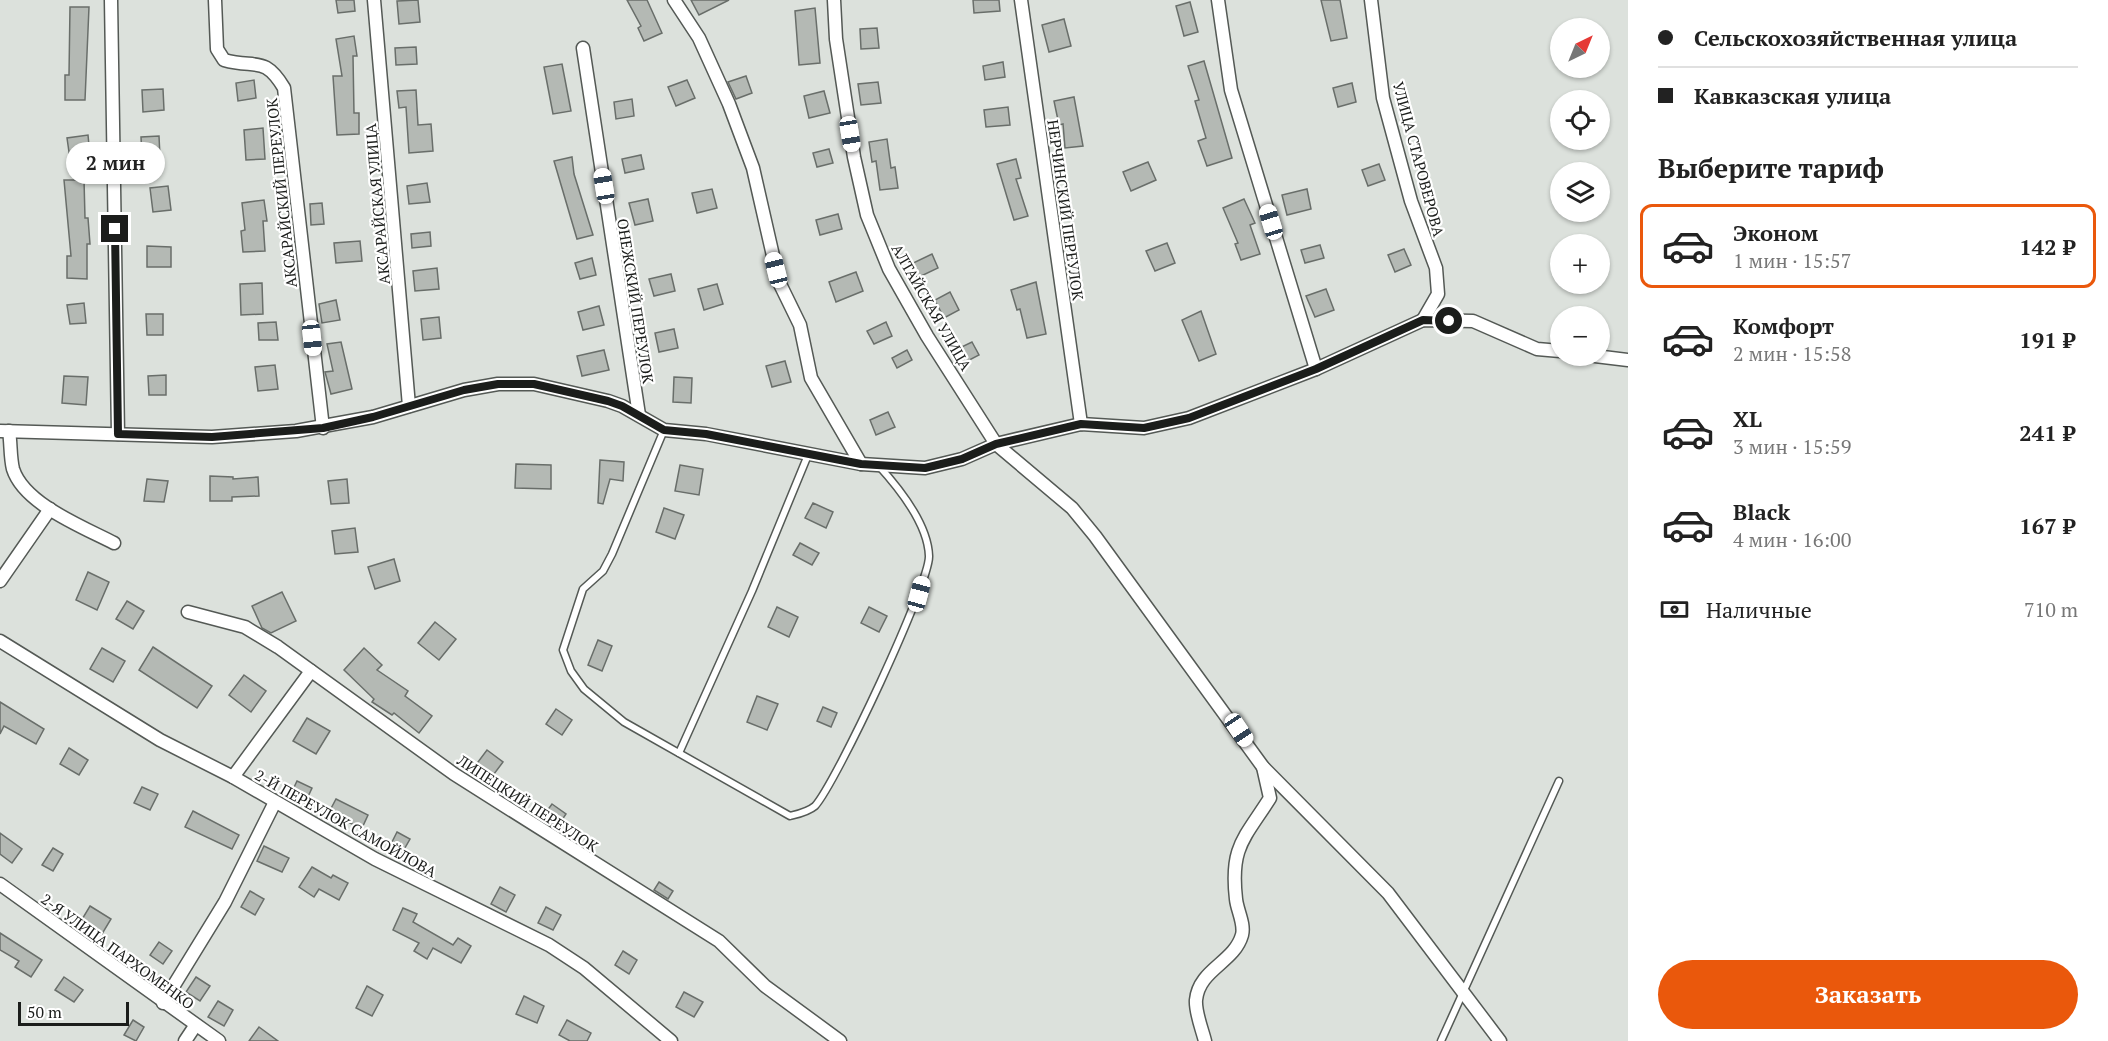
<!DOCTYPE html>
<html lang="ru">
<head>
<meta charset="utf-8">
<style>
  body { margin:0; font-family:"PT Serif",serif; background:#f2f2f2; color:#222; height:100vh; display:flex; flex-direction:column; font-size:22px; white-space:nowrap }
  * { box-sizing:border-box; margin:0 }
  p { font-size:20px; color:#767676 }
  .icon { flex:none; width:33px; height:33px; fill:none; stroke:currentColor; stroke-width:2; stroke-linecap:round; stroke-linejoin:round }
  .map { position:relative; flex:1; overflow:hidden }
  .drawer { display:flex; flex-direction:column; background:#fff; width:480px }
  .drawer>* { flex:none }
  .guide { display:grid; align-content:center; height:132px; padding:0 30px; background:#fff }
  .needle { width:39px; rotate:43deg }
  .tools { position:absolute; left:1550px; top:18px; display:grid; gap:12px }
  .tools a { display:grid; place-items:center; width:60px; height:60px; border-radius:50%; background:#fff; box-shadow:0 2px 4px #0004; font-size:30px }
  .scale { position:absolute; left:18px; bottom:15px; width:111px; box-sizing:border-box; padding-left:6px; border:3px solid #1b1d1b; border-top:0; font-size:16px; line-height:21px; white-space:nowrap; color:#1b1d1b; -webkit-text-stroke:4px #fff; paint-order:stroke }
  .end { position:absolute; width:27px; height:27px; margin:-14px; border:8px solid #1b1d1b; background:#fff; box-shadow:0 0 0 3px #fff }
  .from { border-radius:50% }
  .bubble { position:absolute; height:42px; border-radius:21px; background:#fff; box-shadow:0 2px 4px #0004; font-size:20px; font-weight:700; line-height:42px; text-align:center }
  .car { position:absolute; width:18px; height:36px; margin:-18px -9px; border-radius:8px; box-shadow:0 0 4px 2px #0007; background:linear-gradient(#fff 24%,#345 0 40%,#fff 0 76%,#345 0 86%,#fff 0) }
  .guide b { display:flex; align-items:center; gap:21px; height:57px; font-size:22px }
  .guide b+b { border-top:2px solid #e0e0e0 }
  .guide i { width:15px; height:15px; background:#222 }
  ul { padding:0; list-style:none }
  li { display:flex; align-items:center; gap:18px; height:84px; margin:0 12px 9px; padding:0 18px; border:3px solid transparent; border-radius:12px }
  li div { flex:1 }
  li b { display:block; font-size:22px }
  li em { font-style:normal; font-weight:700 }
  li.active { border-color:#ea580c }
  li>.icon { width:54px; height:54px; stroke-width:1.5 }
  h2 { padding:0 30px; font-size:27px; line-height:72px }
  .pay { display:flex; align-items:center; gap:15px; height:66px; padding:0 30px; font-size:22px }
  .pay p { margin-inline-start:auto }
  .primary-button { display:flex; gap:12px; margin-top:auto; padding:12px 30px }
  .primary-button a { flex:1; height:69px; border-radius:36px; background:#ea580c; color:#fff; font-size:24px; font-weight:700; line-height:69px; text-align:center }
  main { display:flex; flex:1; min-height:0 }
  .map>svg:first-child { display:block }
  .building { fill:#b4b9b4; stroke:#696e6a; stroke-width:1.5 }
  .lines { fill:none; stroke-linecap:round; stroke-linejoin:round }
  .lane-casing { stroke:#545955; stroke-width:9 }
  .street-casing { stroke:#545955; stroke-width:15 }
  .lane { stroke:#fff; stroke-width:6 }
  .street { stroke:#fff; stroke-width:12 }
  .route { stroke:#1b1d1b; stroke-width:8 }
  .labels { text-anchor:middle; dominant-baseline:central; stroke-width:4.5; stroke-linejoin:round; paint-order:stroke }
  .street-label { font-size:15px; fill:#1b1d1b; stroke:#fff }
</style>
</head>
<body>
<main>
<div class="map">
<svg width="1628" height="1041" viewBox="0 0 1628 1041">
  <rect width="100%" height="100%" fill="#dce1dc"/>
  <g class="building">
    <polygon points="336,0 354,0 355,11 338,13"/>
    <polygon points="418,0 420,22 399,24 397,1"/>
    <polygon points="627,0 647,0 662,33 644,41 638,28 641,26"/>
    <polygon points="691,0 729,0 699,15"/>
    <polygon points="973,0 999,0 1000,11 974,13"/>
    <polygon points="1321,0 1340,0 1347,38 1331,41"/>
    <polygon points="1190,2 1198,32 1184,36 1176,6"/>
    <polygon points="70,7 89,7 85,100 65,100 65,75 69,75"/>
    <polygon points="815,8 820,63 799,65 795,11"/>
    <polygon points="1064,19 1071,46 1049,52 1042,25"/>
    <polygon points="877,28 879,48 861,49 860,29"/>
    <polygon points="354,36 357,56 353,56 354,113 359,113 359,134 337,135 333,76 342,76 336,39"/>
    <polygon points="416,47 417,64 396,65 395,48"/>
    <polygon points="1204,61 1232,158 1207,166 1198,141 1206,138 1195,101 1199,100 1188,66"/>
    <polygon points="1003,62 1005,77 985,80 983,66"/>
    <polygon points="562,64 571,111 553,114 544,67"/>
    <polygon points="746,76 752,93 736,99 728,82"/>
    <polygon points="254,80 256,98 238,101 236,83"/>
    <polygon points="687,80 695,98 676,106 668,87"/>
    <polygon points="878,82 881,103 861,105 858,84"/>
    <polygon points="1352,83 1356,102 1338,107 1333,88"/>
    <polygon points="163,89 164,110 143,112 142,90"/>
    <polygon points="416,90 418,125 431,124 433,151 409,153 406,107 399,108 397,91"/>
    <polygon points="824,91 830,113 809,118 804,96"/>
    <polygon points="1074,97 1083,146 1065,148 1063,124 1059,125 1054,101"/>
    <polygon points="632,99 634,116 616,119 614,102"/>
    <polygon points="1008,107 1010,125 986,127 984,110"/>
    <polygon points="263,128 265,159 246,160 244,130"/>
    <polygon points="88,135 90,156 70,159 67,138"/>
    <polygon points="159,136 160,157 142,158 141,137"/>
    <polygon points="887,139 891,168 895,167 898,188 880,190 876,161 872,162 869,142"/>
    <polygon points="829,149 833,163 817,167 813,153"/>
    <polygon points="641,155 644,169 625,173 622,159"/>
    <polygon points="572,157 574,174 593,235 577,239 554,161"/>
    <polygon points="1016,159 1021,178 1016,179 1028,216 1014,220 997,164"/>
    <polygon points="1148,162 1156,180 1131,191 1123,172"/>
    <polygon points="1379,164 1385,180 1368,186 1362,170"/>
    <polygon points="64,180 84,180 85,218 88,218 90,244 87,244 87,279 67,278 67,256 71,256"/>
    <polygon points="427,183 430,202 409,204 407,186"/>
    <polygon points="168,186 171,210 153,212 150,188"/>
    <polygon points="712,189 717,208 697,213 692,193"/>
    <polygon points="1307,189 1311,209 1287,215 1282,195"/>
    <polygon points="648,199 653,221 635,225 629,203"/>
    <polygon points="1244,199 1255,223 1250,225 1260,254 1241,260 1235,244 1238,243 1223,208"/>
    <polygon points="264,200 267,221 263,221 265,251 243,252 241,231 245,230 242,203"/>
    <polygon points="322,203 324,224 311,225 310,204"/>
    <polygon points="838,214 842,229 820,235 816,220"/>
    <polygon points="430,232 431,246 412,248 411,234"/>
    <polygon points="360,241 362,261 336,263 334,243"/>
    <polygon points="1167,243 1175,263 1155,271 1146,251"/>
    <polygon points="1320,245 1324,258 1305,263 1301,250"/>
    <polygon points="147,246 171,247 171,267 147,267"/>
    <polygon points="1404,249 1411,265 1395,272 1388,255"/>
    <polygon points="932,254 938,268 917,278 911,264"/>
    <polygon points="592,258 596,275 580,279 575,263"/>
    <polygon points="437,268 439,289 415,291 413,271"/>
    <polygon points="856,272 863,291 836,302 829,282"/>
    <polygon points="671,274 675,291 654,296 649,279"/>
    <polygon points="1036,282 1046,334 1027,338 1020,309 1017,310 1011,290"/>
    <polygon points="262,283 263,314 241,315 240,284"/>
    <polygon points="717,284 723,304 704,310 698,289"/>
    <polygon points="1326,289 1334,310 1315,317 1306,296"/>
    <polygon points="950,292 959,310 944,318 935,300"/>
    <polygon points="336,300 340,320 322,323 319,304"/>
    <polygon points="84,303 86,323 70,324 67,305"/>
    <polygon points="599,306 604,325 583,330 578,312"/>
    <polygon points="1201,311 1216,354 1199,361 1182,320"/>
    <polygon points="146,314 163,314 163,335 147,335"/>
    <polygon points="439,317 441,338 423,340 421,319"/>
    <polygon points="276,322 278,340 259,340 258,323"/>
    <polygon points="886,322 892,336 874,344 867,331"/>
    <polygon points="674,329 678,348 659,352 655,333"/>
    <polygon points="341,342 352,389 331,394 325,372 333,371 327,344"/>
    <polygon points="972,342 979,355 958,366 951,352"/>
    <polygon points="604,350 609,370 582,376 577,356"/>
    <polygon points="907,350 912,360 897,368 892,358"/>
    <polygon points="785,361 791,382 772,387 766,366"/>
    <polygon points="275,365 278,389 258,391 255,367"/>
    <polygon points="166,375 166,395 149,395 148,376"/>
    <polygon points="64,376 88,377 86,405 62,403"/>
    <polygon points="674,377 692,378 691,403 673,402"/>
    <polygon points="888,412 895,427 876,435 870,420"/>
    <polygon points="600,460 624,462 623,481 610,479 603,504 598,503"/>
    <polygon points="516,464 551,465 551,489 515,488"/>
    <polygon points="680,465 703,469 699,495 675,491"/>
    <polygon points="210,476 233,477 233,479 258,477 259,496 232,497 232,501 210,501"/>
    <polygon points="147,479 168,481 164,502 144,501"/>
    <polygon points="347,479 349,503 331,504 328,481"/>
    <polygon points="813,503 833,512 826,528 805,518"/>
    <polygon points="664,508 684,515 675,539 656,532"/>
    <polygon points="355,528 358,552 335,554 332,531"/>
    <polygon points="800,543 819,553 812,565 793,555"/>
    <polygon points="394,559 400,581 375,589 368,567"/>
    <polygon points="88,572 109,582 97,610 76,600"/>
    <polygon points="282,592 296,621 271,633 262,628 252,606"/>
    <polygon points="127,601 144,611 133,629 116,619"/>
    <polygon points="777,607 798,617 789,637 768,627"/>
    <polygon points="869,607 887,616 879,632 861,623"/>
    <polygon points="435,622 456,639 439,660 418,643"/>
    <polygon points="598,640 612,646 602,671 588,665"/>
    <polygon points="153,647 212,686 197,708 139,670"/>
    <polygon points="102,648 125,661 113,682 90,669"/>
    <polygon points="364,648 382,665 377,670 408,691 405,696 432,716 419,733 394,713 392,715 372,702 374,699 344,670"/>
    <polygon points="244,675 266,691 251,712 229,695"/>
    <polygon points="757,696 778,704 767,730 747,722"/>
    <polygon points="0,702 44,729 36,744 4,726 0,734"/>
    <polygon points="823,707 837,713 831,727 817,721"/>
    <polygon points="556,709 572,720 562,735 546,724"/>
    <polygon points="307,718 330,731 316,754 293,741"/>
    <polygon points="69,748 88,760 79,775 60,764"/>
    <polygon points="487,750 503,762 491,778 475,766"/>
    <polygon points="297,781 312,788 305,803 290,796"/>
    <polygon points="142,787 158,794 150,810 134,803"/>
    <polygon points="336,799 368,815 362,828 328,814"/>
    <polygon points="552,804 566,814 556,829 541,819"/>
    <polygon points="193,811 239,835 232,849 185,827"/>
    <polygon points="397,832 410,839 402,853 390,846"/>
    <polygon points="0,833 22,849 12,863 0,854"/>
    <polygon points="264,846 289,858 282,872 257,861"/>
    <polygon points="53,848 63,854 53,871 42,865"/>
    <polygon points="312,867 331,878 333,875 348,883 339,900 319,889 314,897 299,887"/>
    <polygon points="659,882 673,891 668,899 654,890"/>
    <polygon points="500,887 515,895 506,912 491,904"/>
    <polygon points="250,891 264,899 255,915 241,907"/>
    <polygon points="90,906 111,919 102,934 81,921"/>
    <polygon points="546,907 561,915 553,930 538,923"/>
    <polygon points="403,908 417,914 413,922 453,945 458,938 471,946 461,963 433,948 427,959 414,951 419,943 393,930"/>
    <polygon points="0,933 42,960 31,977 15,967 19,961 0,950"/>
    <polygon points="159,942 172,951 163,964 150,955"/>
    <polygon points="623,951 637,960 629,974 615,965"/>
    <polygon points="64,977 83,990 74,1002 55,990"/>
    <polygon points="196,977 210,986 200,1001 186,992"/>
    <polygon points="367,986 383,995 372,1016 356,1008"/>
    <polygon points="684,992 703,1002 694,1017 676,1007"/>
    <polygon points="524,996 544,1006 537,1023 516,1014"/>
    <polygon points="218,1001 233,1010 224,1026 208,1017"/>
    <polygon points="133,1020 144,1027 136,1041 124,1035"/>
    <polygon points="567,1020 591,1033 587,1041 570,1041 559,1035"/>
    <polygon points="259,1027 278,1041 249,1041"/>
  </g>
  <g class="lines">
    <g class="lane-casing">
      <g id="lane">
        <path d="M664 430 612 554 603 571 583 589 563 650 571 671 584 689 624 722 790 816C798 814 808 812 815 806 836 783 930 583 929 556 928 524 899 488 878 465"/>
        <polyline points="679,753 752,591 808,455"/>
        <polyline points="1441,1041 1559,781"/>
      </g>
    </g>
    <g class="street-casing">
      <g id="street">
        <polyline points="111,0 118,434"/>
        <path d="M215 0 217 49 224 60C256 69 264 55 284 88L323 428"/>
        <polyline points="374,0 409,406"/>
        <polyline points="674,0 699,38 729,104 753,168 779,282 800,325 811,378 861,464"/>
        <polyline points="834,0 836,39 854,157 867,215 889,269 927,336 996,444 1072,508 1095,536 1263,767 1388,893 1500,1041"/>
        <polyline points="1021,0 1081,424"/>
        <polyline points="1218,0 1231,90 1316,369"/>
        <polyline points="1371,0 1383,98 1411,201 1436,268 1438,294 1423,320"/>
        <polyline points="583,48 639,415"/>
        <polyline points="1595,356 1628,360"/>
        <polyline points="0,431 212,437 296,431 373,417 464,390 498,384 534,384 608,401 622,406 664,430 706,434 861,464 925,468 962,459 996,444 1081,424 1144,428 1189,418 1316,369 1423,320 1473,321 1537,349 1560,351"/>
        <path d="M9 431C11 443 10 457 13 469 24 504 83 527 114 543"/>
        <polyline points="0,581 50,509"/>
        <polyline points="188,612 245,627 278,647 454,774 719,941 765,986 840,1041"/>
        <polyline points="0,641 160,740 233,777 375,859 549,945 584,968 671,1041"/>
        <polyline points="233,777 311,671"/>
        <polyline points="0,884 219,1041"/>
        <polyline points="163,1003 225,902 275,802"/>
        <polyline points="185,1041 195,1026"/>
        <path d="M1205 1041C1202 1029 1195 1012 1196 1000 1199 969 1234 963 1242 935 1245 924 1237 910 1236 899 1230 847 1244 839 1270 798L1263 767"/>
      </g>
    </g>
    <use href="#lane" class="lane"/>
    <use href="#street" class="street"/>
  </g>
  <g class="lines">
    <polyline class="route" points="115,229 118,434 212,437 323,428 373,417 464,390 498,384 534,384 608,401 622,406 664,430 706,434 861,464 925,468 962,459 996,444 1081,424 1144,428 1189,418 1316,369 1423,320 1449,321"/>
  </g>
  <g class="labels">
    <g class="street-label">
      <text transform="translate(1419 159) rotate(75)">УЛИЦА СТАРОВЕРОВА</text>
      <text transform="translate(281 193) rotate(-96)">АКСАРАЙСКИЙ ПЕРЕУЛОК</text>
      <text transform="translate(377 204) rotate(-95)">АКСАРАЙСКАЯ УЛИЦА</text>
      <text transform="translate(1066 210) rotate(82)">НЕРЧИНСКИЙ ПЕРЕУЛОК</text>
      <text transform="translate(636 301) rotate(81)">ОНЕЖСКИЙ ПЕРЕУЛОК</text>
      <text transform="translate(932 307) rotate(60)">АЛТАЙСКАЯ УЛИЦА</text>
      <text transform="translate(528 803) rotate(33)">ЛИПЕЦКИЙ ПЕРЕУЛОК</text>
      <text transform="translate(346 823) rotate(29)">2-Й ПЕРЕУЛОК САМОЙЛОВА</text>
      <text transform="translate(118 951) rotate(36)">2-Я УЛИЦА ПАРХОМЕНКО</text>
    </g>
  </g>
</svg>
<div class="tools">
<a><svg class="needle" viewBox="-14 -14 28 28"><path d="M0-13l5 13h-10z" fill="#e53935"/><path d="M0 13l5-13h-10z" fill="#767676"/></svg></a>
<a><svg class="icon" aria-label="locate" viewBox="0 0 24 24"><circle cx="12" cy="12" r="6"/><path d="M12 2v4M12 18v4M2 12h4M18 12h4"/></svg></a>
<a><svg class="icon" aria-label="layers" viewBox="0 0 24 24"><path d="M12 4l9 5-9 5-9-5zM3 14l9 5 9-5"/></svg></a>
<a>+</a>
<a>−</a>
</div>
<div class="scale">50 m</div>
<i class="end from" style="left:1449px;top:321px"></i>
<i class="end" style="left:115px;top:229px"></i>
<div class="bubble" style="left:66px;top:142px;width:99px">2 мин</div>
<i class="car" style="left:850px;top:134px;rotate:171deg"></i>
<i class="car" style="left:604px;top:186px;rotate:351deg"></i>
<i class="car" style="left:1271px;top:222px;rotate:343deg"></i>
<i class="car" style="left:776px;top:270px;rotate:346deg"></i>
<i class="car" style="left:312px;top:338px;rotate:174deg"></i>
<i class="car" style="left:919px;top:594px;rotate:15deg"></i>
<i class="car" style="left:1239px;top:730px;rotate:146deg"></i>
</div>
<section class="drawer">
<div class="guide">
<b><i class="from"></i>Сельскохозяйственная улица</b>
<b><i></i>Кавказская улица</b>
</div>
<h2>Выберите тариф</h2>
<ul>
<li class="active"><svg class="icon" aria-label="car" viewBox="0 0 24 24"><path d="M5 17H2v-5l4-1 3-4h7l3 4 3 1v5h-3M9 17h6M6 11h13"/><circle cx="7" cy="17" r="2"/><circle cx="17" cy="17" r="2"/></svg><div><b>Эконом</b><p>1 мин · 15:57</p></div><em>142 ₽</em></li>
<li><svg class="icon" aria-label="car" viewBox="0 0 24 24"><path d="M5 17H2v-5l4-1 3-4h7l3 4 3 1v5h-3M9 17h6M6 11h13"/><circle cx="7" cy="17" r="2"/><circle cx="17" cy="17" r="2"/></svg><div><b>Комфорт</b><p>2 мин · 15:58</p></div><em>191 ₽</em></li>
<li><svg class="icon" aria-label="car" viewBox="0 0 24 24"><path d="M5 17H2v-5l4-1 3-4h7l3 4 3 1v5h-3M9 17h6M6 11h13"/><circle cx="7" cy="17" r="2"/><circle cx="17" cy="17" r="2"/></svg><div><b>XL</b><p>3 мин · 15:59</p></div><em>241 ₽</em></li>
<li><svg class="icon" aria-label="car" viewBox="0 0 24 24"><path d="M5 17H2v-5l4-1 3-4h7l3 4 3 1v5h-3M9 17h6M6 11h13"/><circle cx="7" cy="17" r="2"/><circle cx="17" cy="17" r="2"/></svg><div><b>Black</b><p>4 мин · 16:00</p></div><em>167 ₽</em></li>
</ul>
<div class="pay"><svg class="icon" aria-label="cash" viewBox="0 0 24 24"><path d="M3 7h18v10H3z"/><circle cx="12" cy="12" r="2"/></svg>Наличные<p>710 m</p></div>
<div class="primary-button"><a>Заказать</a></div>
</section>
</main>
</body>
</html>
